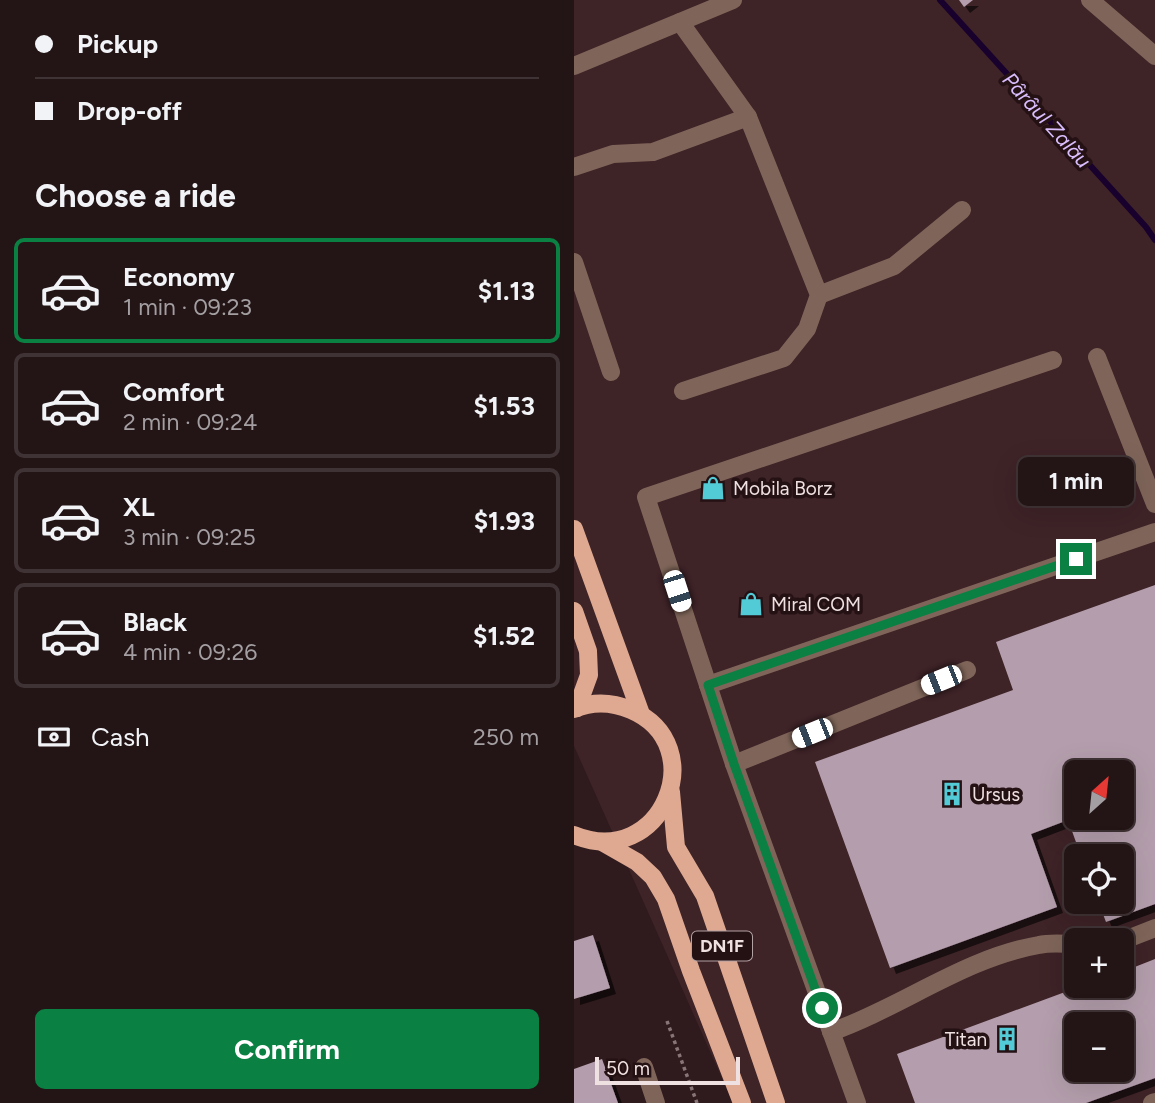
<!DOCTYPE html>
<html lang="en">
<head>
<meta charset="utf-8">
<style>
  body { margin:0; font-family:Figtree,sans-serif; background:#2f2123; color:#f1f3f6; height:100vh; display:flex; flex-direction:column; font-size:26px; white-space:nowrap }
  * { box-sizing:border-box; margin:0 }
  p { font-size:23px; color:#a39ea1 }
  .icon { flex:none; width:38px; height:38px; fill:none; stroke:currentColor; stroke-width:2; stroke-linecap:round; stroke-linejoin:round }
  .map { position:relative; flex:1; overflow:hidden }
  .side { display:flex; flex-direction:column; background:#231416; width:574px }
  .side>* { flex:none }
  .guide { display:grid; align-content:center; height:154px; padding:0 35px; background:#231416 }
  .needle { width:46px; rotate:27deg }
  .buttons { position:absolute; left:490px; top:760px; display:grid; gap:14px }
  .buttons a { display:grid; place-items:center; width:70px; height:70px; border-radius:10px; background:#231416; box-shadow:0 7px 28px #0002,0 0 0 2px #403335; font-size:35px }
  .scale { position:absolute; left:21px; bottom:18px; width:145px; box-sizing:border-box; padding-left:7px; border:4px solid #efe0e2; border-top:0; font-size:19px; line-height:24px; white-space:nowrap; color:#efe0e2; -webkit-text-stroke:5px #241114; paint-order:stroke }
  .end { position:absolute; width:32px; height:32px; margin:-16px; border:9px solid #0b8043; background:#fff; box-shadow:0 0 0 4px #fff }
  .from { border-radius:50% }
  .bubble { position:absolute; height:49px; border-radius:10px; background:#231416; box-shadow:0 7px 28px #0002,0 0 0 2px #403335; font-size:23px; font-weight:700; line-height:49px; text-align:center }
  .car { position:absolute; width:21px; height:42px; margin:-21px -10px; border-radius:9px; box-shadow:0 0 5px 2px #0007; background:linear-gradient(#fff 24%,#345 0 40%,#fff 0 76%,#345 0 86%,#fff 0) }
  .guide b { display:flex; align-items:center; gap:24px; height:66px; font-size:26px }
  .guide b+b { border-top:2px solid #403335 }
  .guide i { width:18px; height:18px; background:#f1f3f6 }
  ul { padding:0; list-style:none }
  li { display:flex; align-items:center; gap:21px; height:105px; margin:0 14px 10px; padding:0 21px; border:4px solid #403335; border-radius:10px }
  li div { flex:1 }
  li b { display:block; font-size:26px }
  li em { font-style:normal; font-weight:700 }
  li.selected { border-color:#0b8043 }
  li>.icon { width:63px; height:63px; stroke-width:1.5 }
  h2 { padding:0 35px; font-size:32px; line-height:84px }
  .pay { display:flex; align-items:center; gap:18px; height:77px; padding:0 35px; font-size:26px }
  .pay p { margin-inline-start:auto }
  .primary-button { display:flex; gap:14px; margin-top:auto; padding:14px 35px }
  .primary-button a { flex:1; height:80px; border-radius:10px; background:#0b8043; color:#fff; font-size:28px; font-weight:700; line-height:80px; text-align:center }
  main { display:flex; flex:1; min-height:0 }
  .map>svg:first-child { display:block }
  .built { fill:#3e2327; fill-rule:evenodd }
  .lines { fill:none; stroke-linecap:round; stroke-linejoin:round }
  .stream { stroke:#19012d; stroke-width:6 }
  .building { fill:#b49ead; fill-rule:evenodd; filter:url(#shadow) }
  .path { stroke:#877577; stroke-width:3.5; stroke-dasharray:3.5 3.5; stroke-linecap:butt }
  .minor { stroke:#7f6559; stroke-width:18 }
  .major { stroke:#dfa991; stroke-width:18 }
  .route { stroke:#0b8043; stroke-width:9 }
  .labels { text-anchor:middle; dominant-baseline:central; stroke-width:7; stroke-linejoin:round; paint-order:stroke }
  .shield { fill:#241114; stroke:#b2a2a4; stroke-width:2 }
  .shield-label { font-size:18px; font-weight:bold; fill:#efe0e2 }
  .poi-label { font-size:19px; fill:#efe0e2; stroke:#241114; text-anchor:start }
  .water-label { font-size:21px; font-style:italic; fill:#d9bdfd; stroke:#241114 }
</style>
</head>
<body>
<main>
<section class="side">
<div class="guide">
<b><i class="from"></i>Pickup</b>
<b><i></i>Drop-off</b>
</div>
<h2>Choose a ride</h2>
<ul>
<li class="selected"><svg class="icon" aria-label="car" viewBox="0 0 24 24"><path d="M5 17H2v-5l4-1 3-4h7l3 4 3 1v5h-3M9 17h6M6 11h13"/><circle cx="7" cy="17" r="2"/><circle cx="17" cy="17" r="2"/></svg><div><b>Economy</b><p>1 min · 09:23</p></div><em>$1.13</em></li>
<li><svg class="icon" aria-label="car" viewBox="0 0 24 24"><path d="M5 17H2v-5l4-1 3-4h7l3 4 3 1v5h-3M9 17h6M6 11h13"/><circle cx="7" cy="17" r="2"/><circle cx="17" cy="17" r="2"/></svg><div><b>Comfort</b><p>2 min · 09:24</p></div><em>$1.53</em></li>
<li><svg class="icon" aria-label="car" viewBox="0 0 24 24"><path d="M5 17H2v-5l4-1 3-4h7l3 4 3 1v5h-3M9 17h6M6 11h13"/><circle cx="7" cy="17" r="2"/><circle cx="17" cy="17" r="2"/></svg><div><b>XL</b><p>3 min · 09:25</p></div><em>$1.93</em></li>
<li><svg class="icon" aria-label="car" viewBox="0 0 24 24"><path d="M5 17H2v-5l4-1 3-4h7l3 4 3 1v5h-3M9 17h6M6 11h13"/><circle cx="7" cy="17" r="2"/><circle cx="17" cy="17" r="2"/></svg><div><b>Black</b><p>4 min · 09:26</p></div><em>$1.52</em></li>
</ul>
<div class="pay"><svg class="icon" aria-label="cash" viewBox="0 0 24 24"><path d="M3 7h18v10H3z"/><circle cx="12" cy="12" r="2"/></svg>Cash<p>250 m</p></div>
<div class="primary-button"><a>Confirm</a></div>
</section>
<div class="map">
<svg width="581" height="1103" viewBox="0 0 581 1103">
  <defs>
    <filter id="shadow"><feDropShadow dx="6" dy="6" stdDeviation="0" flood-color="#0009"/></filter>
  </defs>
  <rect width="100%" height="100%" fill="#2f1a1d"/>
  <path class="built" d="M0 0H581V1103H159L0 746ZM502 772H548V817H502ZM502 856H548V901H502ZM502 940H548V985H502ZM502 1024H548V1069H502Z"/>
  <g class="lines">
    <polyline class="stream" points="366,0 572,227 581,240"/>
  </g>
  <g class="building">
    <polygon points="385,0 399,0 390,7"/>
    <path d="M581 585V904L532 922 524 901H548V856H507L494 820 457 834 483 907 316 968 241 762 439 690 422 642ZM502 772H548V817H502Z"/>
    <polygon points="19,935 36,988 0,999 0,941"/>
    <path d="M581 959V1078L512 1103H341L323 1054 510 985H548V972ZM502 1024H548V1069H502Z"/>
    <polygon points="28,1059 44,1103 0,1103 0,1069"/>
  </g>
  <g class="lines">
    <polyline class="path" points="93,1021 123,1103"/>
    <g class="minor">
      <polyline points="516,0 581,56"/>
      <polyline points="106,22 174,117 245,295 233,329 210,358 109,391"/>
      <polyline points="0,66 159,0"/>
      <polyline points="0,167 39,154 79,152 174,117"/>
      <polyline points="0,262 37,372"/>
      <polyline points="245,295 320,266 388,210"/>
      <polyline points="523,357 581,504"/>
      <polyline points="134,685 581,532"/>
      <polyline points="160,764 393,670"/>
      <polyline points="548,941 581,928"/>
      <path d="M257 1032C328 1007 390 958 465 945 477 942 490 944 502 944"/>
      <polyline points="70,1067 82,1103"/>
      <polyline points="283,1103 160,764 72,497 479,360"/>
      <polyline points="578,1103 581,1102"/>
    </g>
    <g class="major">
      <polyline points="0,529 67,714"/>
      <polyline points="0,611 14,651 15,675 3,708"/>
      <path d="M0 709C19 701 38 702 57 710 139 745 88 871 0 835"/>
      <polyline points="97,792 102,847 131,896 202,1103"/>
      <polyline points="28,842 63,862 79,877 92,899 117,971 168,1103"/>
    </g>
  </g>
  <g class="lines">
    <polyline class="route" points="248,1008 160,764 134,685 502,559"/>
  </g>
  <defs>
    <g id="shop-bare" transform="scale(1.89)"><path d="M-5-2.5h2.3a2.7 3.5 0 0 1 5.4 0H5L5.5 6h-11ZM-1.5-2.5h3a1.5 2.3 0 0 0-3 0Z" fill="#52cbd7" stroke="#241114" stroke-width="2.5" paint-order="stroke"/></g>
    <g id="building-bare" transform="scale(1.89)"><path d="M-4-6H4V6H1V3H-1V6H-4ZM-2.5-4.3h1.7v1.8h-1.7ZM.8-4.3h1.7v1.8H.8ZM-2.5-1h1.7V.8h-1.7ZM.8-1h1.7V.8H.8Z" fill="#52cbd7" stroke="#241114" stroke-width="2.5" paint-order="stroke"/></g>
  </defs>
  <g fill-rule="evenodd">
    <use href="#shop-bare" x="139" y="488"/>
    <use href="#shop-bare" x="177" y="604"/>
    <use href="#building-bare" x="378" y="794"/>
    <use href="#building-bare" x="433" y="1039"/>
  </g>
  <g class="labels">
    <rect class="shield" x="118" y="931.5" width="60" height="29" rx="5"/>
    <g class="shield-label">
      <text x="148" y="946">DN1F</text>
    </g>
    <g class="poi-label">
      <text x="159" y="488">Mobila Borz</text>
      <text x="197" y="604">Miral COM</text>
      <text x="398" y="794">Ursus</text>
      <text x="413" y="1039" text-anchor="end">Titan</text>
    </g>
    <g class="water-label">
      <text transform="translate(473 120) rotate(48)">Pârâul Zalău</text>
    </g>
  </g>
</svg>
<div class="buttons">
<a><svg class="needle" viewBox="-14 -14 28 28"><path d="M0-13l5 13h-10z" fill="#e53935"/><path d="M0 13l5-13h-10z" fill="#a39ea1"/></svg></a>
<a><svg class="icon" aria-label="locate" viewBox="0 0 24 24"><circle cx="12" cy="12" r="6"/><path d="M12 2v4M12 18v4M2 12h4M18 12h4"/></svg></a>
<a>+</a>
<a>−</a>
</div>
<div class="scale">50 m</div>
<i class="end from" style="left:248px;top:1008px"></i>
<i class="end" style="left:502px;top:559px"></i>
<div class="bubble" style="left:444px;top:457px;width:116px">1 min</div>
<i class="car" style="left:103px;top:591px;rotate:162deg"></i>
<i class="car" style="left:367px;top:680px;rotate:248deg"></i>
<i class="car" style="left:238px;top:733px;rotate:248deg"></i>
</div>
</main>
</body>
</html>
